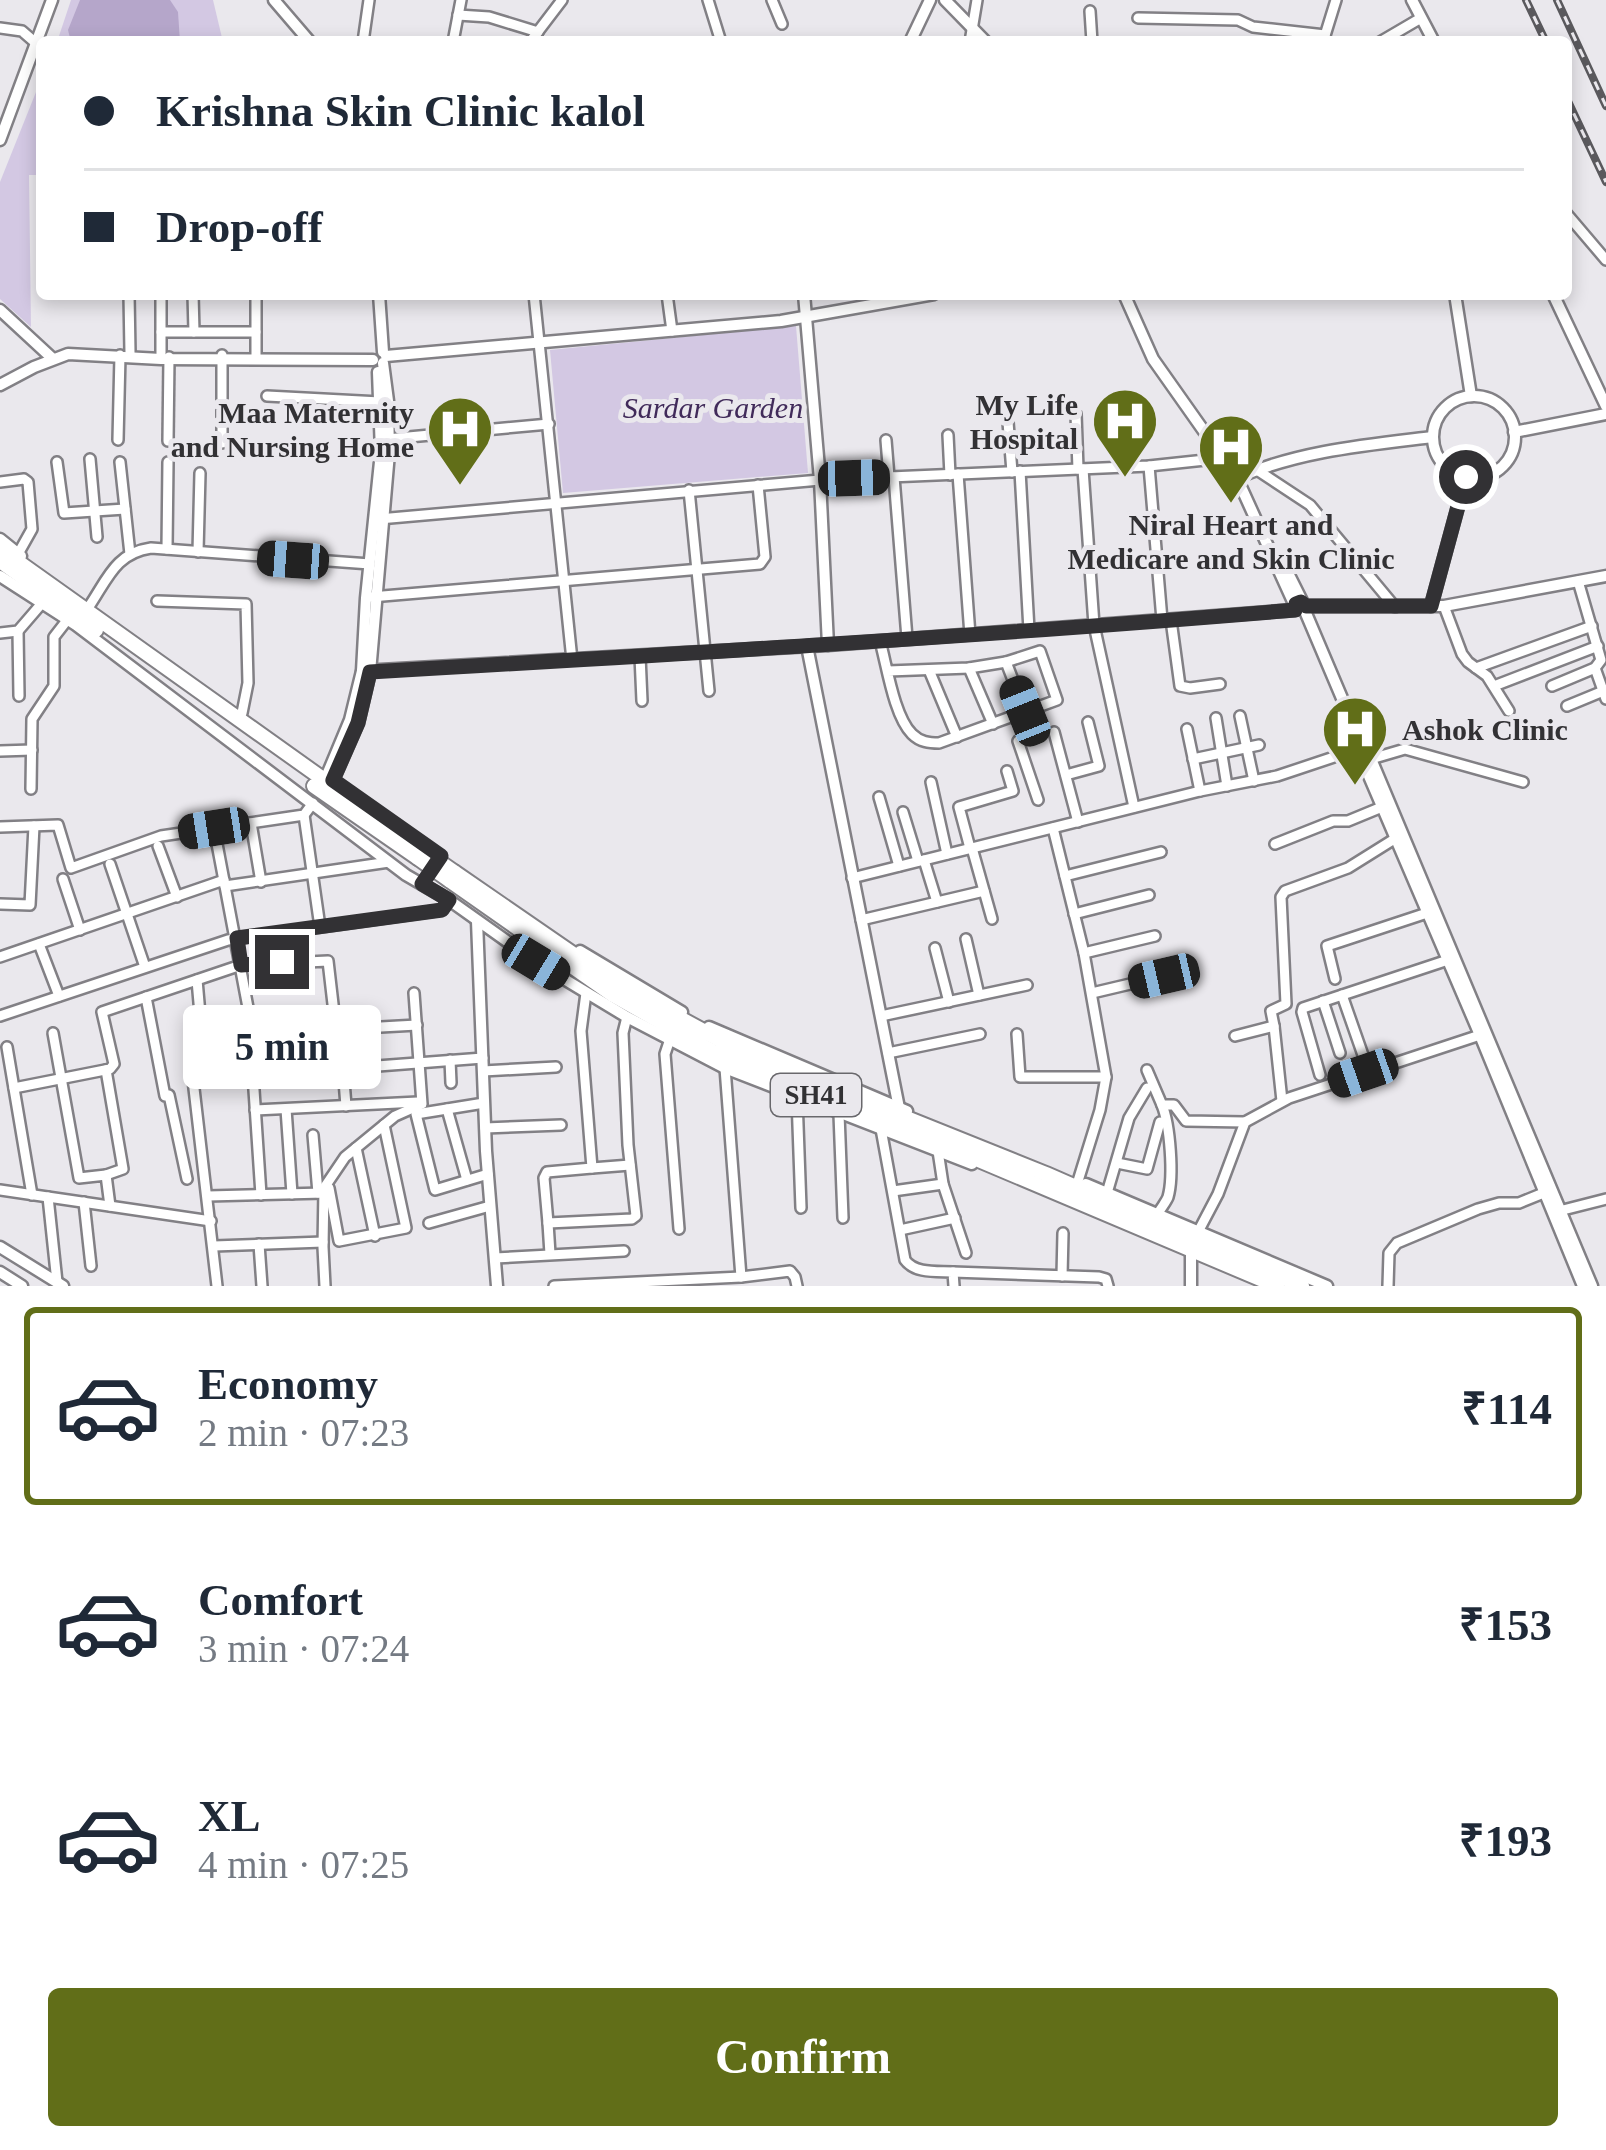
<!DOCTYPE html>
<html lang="en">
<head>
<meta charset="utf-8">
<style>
  body { margin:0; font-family:Georgia,serif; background:#f2f2f3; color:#1f2937; height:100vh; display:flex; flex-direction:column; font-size:45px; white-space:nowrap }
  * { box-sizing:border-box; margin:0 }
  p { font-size:39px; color:#747a83 }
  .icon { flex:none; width:66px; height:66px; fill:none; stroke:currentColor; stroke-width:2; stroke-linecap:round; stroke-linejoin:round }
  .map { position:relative; height:1286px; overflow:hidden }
  .panel { display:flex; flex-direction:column; background:#fff; flex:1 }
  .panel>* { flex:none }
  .top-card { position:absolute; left:36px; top:36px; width:1536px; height:264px; border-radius:12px; box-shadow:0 6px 18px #0003; display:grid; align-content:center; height:264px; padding:0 48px; background:#fff }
  .end { position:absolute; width:54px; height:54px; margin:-27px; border:15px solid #323134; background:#fff; box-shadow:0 0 0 6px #fff }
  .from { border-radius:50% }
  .bubble { position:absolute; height:84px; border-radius:12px; background:#fff; box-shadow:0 6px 18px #0003; font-size:39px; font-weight:700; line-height:84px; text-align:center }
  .car { position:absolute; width:36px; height:72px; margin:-36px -18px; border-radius:15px; box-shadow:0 0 9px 3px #0007; background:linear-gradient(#222 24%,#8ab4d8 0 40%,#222 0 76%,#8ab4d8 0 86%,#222 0) }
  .top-card b { display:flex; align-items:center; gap:42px; height:114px; font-size:45px }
  .top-card b+b { border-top:3px solid #e0e1e3 }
  .top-card i { width:30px; height:30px; background:#1f2937 }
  ul { padding:21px 0 0; list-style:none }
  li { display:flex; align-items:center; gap:36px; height:198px; margin:0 24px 18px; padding:0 24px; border:6px solid transparent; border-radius:12px }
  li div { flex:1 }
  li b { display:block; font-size:45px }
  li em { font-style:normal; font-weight:700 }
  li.active { border-color:#616e18 }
  li>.icon { width:108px; height:108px; stroke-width:1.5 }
  .action { display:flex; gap:24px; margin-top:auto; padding:24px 48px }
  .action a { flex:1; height:138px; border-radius:12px; background:#616e18; color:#fff; font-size:48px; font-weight:700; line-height:138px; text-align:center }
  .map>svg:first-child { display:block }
  .green { fill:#d3c8e3 }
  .water { fill:#b5a6ca }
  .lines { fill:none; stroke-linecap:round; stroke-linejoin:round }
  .minor-casing { stroke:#828085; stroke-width:14 }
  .tertiary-casing { stroke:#828085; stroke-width:15 }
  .primary-casing { stroke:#828085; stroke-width:18 }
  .minor { stroke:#fff; stroke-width:9 }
  .tertiary { stroke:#fff; stroke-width:10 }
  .primary { stroke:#fff; stroke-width:14 }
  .rail-casing { stroke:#5a595d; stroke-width:8 }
  .rail { stroke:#eae8ed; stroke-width:3; stroke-dasharray:9; stroke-linecap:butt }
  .primary-bridge-casing { stroke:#828085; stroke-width:18; stroke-linecap:butt }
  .primary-bridge { stroke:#fff; stroke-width:14 }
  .route { stroke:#323134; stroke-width:15 }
  .labels { text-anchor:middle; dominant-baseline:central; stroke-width:10; stroke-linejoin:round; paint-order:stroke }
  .shield { fill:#eae8ed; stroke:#69686c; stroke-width:3 }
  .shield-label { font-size:27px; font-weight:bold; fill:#323134 }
  .poi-label { font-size:30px; font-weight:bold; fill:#323134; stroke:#eae8ed; text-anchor:end }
  .park-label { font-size:30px; font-style:italic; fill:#412b5a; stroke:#eae8ed }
</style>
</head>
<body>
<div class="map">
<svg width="1606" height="1286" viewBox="0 0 1606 1286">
  <rect width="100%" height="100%" fill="#eae8ed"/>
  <g class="green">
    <polygon points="71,0 213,0 223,42 57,42"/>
    <polygon points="42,77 42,175 29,175 31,327 0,299 0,182"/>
    <polygon points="796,326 808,473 563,493 550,350"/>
  </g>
  <polygon class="water" points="80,0 170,0 178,12 180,42 71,42 68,30"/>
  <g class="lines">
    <g class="minor-casing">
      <g id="minor">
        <polyline points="708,0 721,42"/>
        <polyline points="772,0 782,24"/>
        <polyline points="1090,11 1092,42"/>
        <polyline points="458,15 489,17 538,32"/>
        <polyline points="1138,18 1238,20 1253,27 1325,35"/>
        <polyline points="0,28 22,31 37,44"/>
        <polyline points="363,42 369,0"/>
        <polyline points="453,42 461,0"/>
        <polyline points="530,42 562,0"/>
        <polyline points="970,42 977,0"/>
        <polyline points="1323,42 1336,0"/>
        <polyline points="1380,42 1421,18"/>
        <polyline points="1566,213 1606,260"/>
        <polyline points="129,294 130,353"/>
        <polyline points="193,294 194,332"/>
        <polyline points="256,294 256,356"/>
        <polyline points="534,294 572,660"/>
        <polyline points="667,294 672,331"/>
        <polyline points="161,332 256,332"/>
        <polyline points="161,354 161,294"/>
        <polyline points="267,396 380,402"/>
        <polyline points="1076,414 1078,469"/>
        <polyline points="1008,422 1012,472"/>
        <polyline points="948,435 950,475"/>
        <polyline points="387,439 549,424"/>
        <polyline points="118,440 120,355"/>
        <polyline points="886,440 889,477"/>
        <polyline points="168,441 169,357"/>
        <polyline points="222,443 222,355"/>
        <polyline points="90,459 97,537"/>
        <polyline points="57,462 64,513 125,509"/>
        <polyline points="120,462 130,554"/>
        <polyline points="1149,466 1162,620"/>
        <polyline points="1083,469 1094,625 1134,807"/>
        <polyline points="1257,470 1310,505 1395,607"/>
        <polyline points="1020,471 1029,630"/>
        <polyline points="958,474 970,635"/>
        <polyline points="894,477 907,638"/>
        <polyline points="0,482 24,479 28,482 32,529 18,554"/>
        <polyline points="689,490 709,691"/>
        <polyline points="379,519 820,480 1149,466 1224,458"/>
        <polyline points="167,549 168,462"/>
        <polyline points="198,552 200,473"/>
        <polyline points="371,597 760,564 765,557 758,485"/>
        <polyline points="157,601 246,604 248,683 242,713"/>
        <path d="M90 605C108 578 116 553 151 548L370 564"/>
        <polyline points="1444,606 1462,654 1468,662 1487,676 1509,711"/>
        <polyline points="1171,620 1180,686 1190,688 1220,684"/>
        <polyline points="18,631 19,696"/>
        <polyline points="0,633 18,631 43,602"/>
        <path d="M880 641C887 666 894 716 912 734 920 742 929 743 939 743L1057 700 1040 651 1006 662 969 668 888 671"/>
        <polyline points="640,656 642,701"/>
        <polyline points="1006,662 1025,711"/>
        <polyline points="969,668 993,724"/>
        <polyline points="1476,668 1592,626"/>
        <polyline points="1595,668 1606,699"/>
        <polyline points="929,670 957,737"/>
        <polyline points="1494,686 1598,646"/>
        <polyline points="1552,686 1595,668 1601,660 1578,581"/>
        <polyline points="1567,706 1606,690"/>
        <polyline points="1240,716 1254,781"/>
        <polyline points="1216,718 1227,786"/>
        <polyline points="1187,729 1200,791"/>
        <polyline points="1054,732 1078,822"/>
        <polyline points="1018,741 1038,800"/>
        <polyline points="0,751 32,750"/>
        <polyline points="1193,759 1259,745"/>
        <polyline points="1371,759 1405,749 1523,782"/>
        <polyline points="1066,775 1099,766 1088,722"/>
        <polyline points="931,782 947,854"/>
        <polyline points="31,789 32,719 54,686 54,637 68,619"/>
        <polyline points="879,797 899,866"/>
        <polyline points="903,812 918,861"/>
        <polyline points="304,815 320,927"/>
        <polyline points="251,823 261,882"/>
        <polyline points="0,827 58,825 71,868 161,836 304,815 313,803"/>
        <polyline points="214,828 253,1034"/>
        <polyline points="1053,828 1084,953 1106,1077 1100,1110 1078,1181"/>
        <polyline points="1275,844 1333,821 1348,821 1382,807"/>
        <polyline points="158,846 177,897"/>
        <polyline points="970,848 959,807 1013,791 1007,771"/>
        <polyline points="972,848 992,919"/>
        <polyline points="924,860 937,902"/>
        <polyline points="110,864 145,967"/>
        <polyline points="1065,876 1161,852"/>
        <polyline points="852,878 1200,791 1277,776 1358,749"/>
        <polyline points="63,879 80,930"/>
        <polyline points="225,886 389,862"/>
        <polyline points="0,904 30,905 34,826"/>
        <polyline points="1074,914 1149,895"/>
        <polyline points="861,920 984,891"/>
        <polyline points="966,939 979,995"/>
        <polyline points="39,944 59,996"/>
        <polyline points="935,948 949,1002"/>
        <polyline points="1084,953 1155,936"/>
        <polyline points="0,957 224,880"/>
        <polyline points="1335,979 1327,946 1427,913"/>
        <polyline points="197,980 202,1037 417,1025"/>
        <polyline points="586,993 581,1031 592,1168 547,1172 544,1178 548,1223 632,1219 636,1216 628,1145 623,1033 627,1017"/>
        <polyline points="1092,993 1164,976"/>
        <polyline points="1342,995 1364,1058"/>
        <polyline points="146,997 165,1096 169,1095 187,1179"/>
        <polyline points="1323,1001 1340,1053"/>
        <polyline points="0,1016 228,940 442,910 449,900"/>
        <polyline points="881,1016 1027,985"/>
        <polyline points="1274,1026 1282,1101"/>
        <polyline points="308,1031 312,1071"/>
        <polyline points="53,1033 79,1178 106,1175 110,1206"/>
        <polyline points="258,1034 263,1074"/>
        <polyline points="1017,1034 1020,1077 1106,1077"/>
        <polyline points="1235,1036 1274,1026 1271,1011 1286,1004 1281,897 1285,891 1348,868 1396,838"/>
        <polyline points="670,1039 665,1054 679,1229"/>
        <polyline points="7,1047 32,1195"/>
        <polyline points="888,1053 980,1034"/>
        <polyline points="450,1060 451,1083"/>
        <polyline points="343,1068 346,1106"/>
        <polyline points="725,1068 741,1277"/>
        <polyline points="106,1070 123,1169 106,1175"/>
        <polyline points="1147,1070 1162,1105 1174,1105 1186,1121 1245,1122"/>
        <polyline points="483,1071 556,1067"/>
        <polyline points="253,1075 261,1195"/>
        <polyline points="1320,1075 1302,1012 1303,1008 1448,960"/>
        <polyline points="14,1088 110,1069 114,1064 102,1012 241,965 328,961 336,1030"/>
        <polyline points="797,1098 801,1208"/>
        <polyline points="484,1103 416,1114 435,1190 488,1174"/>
        <polyline points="286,1109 292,1194"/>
        <polyline points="447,1109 467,1180"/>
        <polyline points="255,1110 418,1102"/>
        <polyline points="839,1114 843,1218"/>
        <polyline points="485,1128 561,1125"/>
        <path d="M881 1129 905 1260C915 1274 938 1271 953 1272L954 1286"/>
        <polyline points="313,1135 318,1193"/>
        <polyline points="356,1148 375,1236"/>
        <polyline points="938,1151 943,1184 966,1253"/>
        <polyline points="1117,1163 1147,1169 1160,1122"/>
        <polyline points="592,1168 630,1165"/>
        <polyline points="329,1188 339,1241 406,1228 384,1125"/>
        <polyline points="0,1190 211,1221"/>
        <polyline points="893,1191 943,1184"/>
        <polyline points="1107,1193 1129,1118 1147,1088"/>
        <polyline points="208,1196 324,1193"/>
        <polyline points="48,1197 57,1282"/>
        <polyline points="84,1202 91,1266"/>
        <polyline points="1563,1210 1606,1199"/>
        <path d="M1157 1214C1159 1212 1167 1200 1168 1197 1174 1176 1170 1125 1162 1105"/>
        <polyline points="429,1223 490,1206"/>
        <polyline points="548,1223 550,1254"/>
        <polyline points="900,1230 955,1218"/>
        <polyline points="1198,1232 1218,1194 1245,1122 1289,1098 1480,1035"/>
        <polyline points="259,1244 262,1286"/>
        <polyline points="214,1246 323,1242"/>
        <polyline points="495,1258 624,1251"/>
        <polyline points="953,1272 1099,1277 1106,1279 1108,1286"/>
        <polyline points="1062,1276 1063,1233"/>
        <polyline points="217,1286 193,1080 483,1058"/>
        <polyline points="325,1286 323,1247 324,1188 345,1157 395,1116 422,1104 414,993"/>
        <polyline points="554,1286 741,1277 790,1271 795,1277 797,1286"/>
        <polyline points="1388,1286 1389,1253 1397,1243 1478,1209 1499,1203 1519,1203 1551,1190"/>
      </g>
    </g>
    <g class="tertiary-casing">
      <g id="tertiary">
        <polyline points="274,0 310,42"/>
        <polyline points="945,0 986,42"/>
        <polyline points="1412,0 1434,42"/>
        <polyline points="910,42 930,0"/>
        <polyline points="0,140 52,0"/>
        <polyline points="379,294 383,352"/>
        <polyline points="804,294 820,480 828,645"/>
        <polyline points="1124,294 1153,359 1237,478 1295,606"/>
        <polyline points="1455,294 1471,396"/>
        <polyline points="1553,294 1606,406"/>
        <polyline points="0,310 53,359"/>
        <polyline points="386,356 781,321 934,294"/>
        <polyline points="0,385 34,367 68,354 161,359 373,360"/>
        <circle cx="1474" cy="437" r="41"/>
        <polyline points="1514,432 1606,414"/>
        <path d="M1237 478C1298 451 1366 445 1432 437"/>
        <polyline points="0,539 21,556"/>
        <polyline points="1285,567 1303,603"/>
        <polyline points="0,576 76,625 406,875 449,900 536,962 627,1017 725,1068 972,1164"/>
        <polyline points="1306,606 1444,606 1606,576"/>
        <polyline points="1431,606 1466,477"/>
        <polyline points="1305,611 1344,703 1371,759 1592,1286"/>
        <polyline points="807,646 899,1108"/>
        <polyline points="362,671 828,645 1295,610"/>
        <polyline points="1345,720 1480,1035 1583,1286"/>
        <polyline points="327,775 350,720 362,671 366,598 381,452 378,372"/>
        <polyline points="333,780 358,723 370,672 389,453 388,401 383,363"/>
        <polyline points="477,921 486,1151 497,1286"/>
        <polyline points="580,951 682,1012"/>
        <polyline points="709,1027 907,1111"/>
        <polyline points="1086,1184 1327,1286"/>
        <polyline points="0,1247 63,1286"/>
        <polyline points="0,1272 22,1286"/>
        <polyline points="1191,1286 1191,1255"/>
      </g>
    </g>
    <g class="primary-casing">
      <g id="primary">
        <polyline points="0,549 424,851"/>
        <polyline points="0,561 96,630"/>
        <polyline points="314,786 418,858"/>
        <polyline points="454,872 615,983 742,1052 1046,1174 1302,1286"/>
        <polyline points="449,880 613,995 712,1051 778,1081 903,1128 1277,1286"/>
      </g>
    </g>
    <use href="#minor" class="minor"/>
    <use href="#tertiary" class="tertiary"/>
    <use href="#primary" class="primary"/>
    <g class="rail-casing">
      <g id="rail">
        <polyline points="1526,0 1546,42"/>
        <polyline points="1557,0 1606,106"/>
        <polyline points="1566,97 1606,182"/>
      </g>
    </g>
    <use href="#rail" class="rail"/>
    <g class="primary-bridge-casing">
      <g id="primary-bridge">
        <polyline points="424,851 454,872"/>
        <polyline points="418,858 449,880"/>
      </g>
    </g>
    <use href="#primary-bridge" class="primary-bridge"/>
  </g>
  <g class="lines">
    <path class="route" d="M282 962 241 965 237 938 442 910 449 900 422 884 441 856 333 780 358 723 370 672C679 654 987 636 1295 610L1296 604 1301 602 1306 606H1431L1466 477"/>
  </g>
  <defs>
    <g id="hospital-pin" transform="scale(3.45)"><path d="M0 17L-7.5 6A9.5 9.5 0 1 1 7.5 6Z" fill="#616e18" stroke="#eae8ed"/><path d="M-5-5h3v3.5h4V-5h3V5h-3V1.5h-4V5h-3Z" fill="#fff"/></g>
  </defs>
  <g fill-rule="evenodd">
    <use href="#hospital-pin" x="1125" y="421"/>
    <use href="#hospital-pin" x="460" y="429"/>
    <use href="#hospital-pin" x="1231" y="447"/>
    <use href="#hospital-pin" x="1355" y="729"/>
  </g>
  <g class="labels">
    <rect class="shield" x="771" y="1074" width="90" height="42" rx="9"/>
    <g class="shield-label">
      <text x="816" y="1095">SH41</text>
    </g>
    <g class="poi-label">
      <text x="1078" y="404">My Life<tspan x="1078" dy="34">Hospital</tspan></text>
      <text x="414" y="412">Maa Maternity<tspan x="414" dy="34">and Nursing Home</tspan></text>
      <text x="1231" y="524" text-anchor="middle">Niral Heart and<tspan x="1231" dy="34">Medicare and Skin Clinic</tspan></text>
      <text x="1402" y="729" text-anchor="start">Ashok Clinic</text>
    </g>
    <g class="park-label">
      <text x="713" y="407">Sardar Garden</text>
    </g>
  </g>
</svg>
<i class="end from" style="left:1466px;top:477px"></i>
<i class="end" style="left:282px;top:962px"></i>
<div class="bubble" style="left:183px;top:1005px;width:198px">5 min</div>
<i class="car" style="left:854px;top:478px;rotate:88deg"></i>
<i class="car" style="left:293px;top:560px;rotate:274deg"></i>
<i class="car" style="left:1025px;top:711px;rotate:338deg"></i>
<i class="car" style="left:214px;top:828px;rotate:261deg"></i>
<i class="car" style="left:536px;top:962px;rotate:121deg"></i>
<i class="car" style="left:1164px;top:976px;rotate:257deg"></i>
<i class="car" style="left:1363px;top:1073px;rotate:251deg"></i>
<div class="top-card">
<b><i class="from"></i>Krishna Skin Clinic kalol</b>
<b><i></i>Drop-off</b>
</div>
</div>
<section class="panel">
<ul>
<li class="active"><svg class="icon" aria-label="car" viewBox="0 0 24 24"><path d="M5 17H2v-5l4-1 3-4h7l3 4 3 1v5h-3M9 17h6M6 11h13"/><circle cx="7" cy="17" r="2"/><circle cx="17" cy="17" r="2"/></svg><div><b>Economy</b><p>2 min · 07:23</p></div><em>₹114</em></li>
<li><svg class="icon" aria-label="car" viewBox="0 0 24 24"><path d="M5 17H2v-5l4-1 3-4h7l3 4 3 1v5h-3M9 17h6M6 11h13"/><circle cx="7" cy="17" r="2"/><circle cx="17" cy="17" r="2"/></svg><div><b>Comfort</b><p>3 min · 07:24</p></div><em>₹153</em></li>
<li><svg class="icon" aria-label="car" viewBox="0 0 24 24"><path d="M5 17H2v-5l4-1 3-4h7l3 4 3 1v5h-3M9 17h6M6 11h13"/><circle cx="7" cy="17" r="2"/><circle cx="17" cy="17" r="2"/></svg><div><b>XL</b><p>4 min · 07:25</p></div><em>₹193</em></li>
</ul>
<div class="action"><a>Confirm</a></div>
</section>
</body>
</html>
